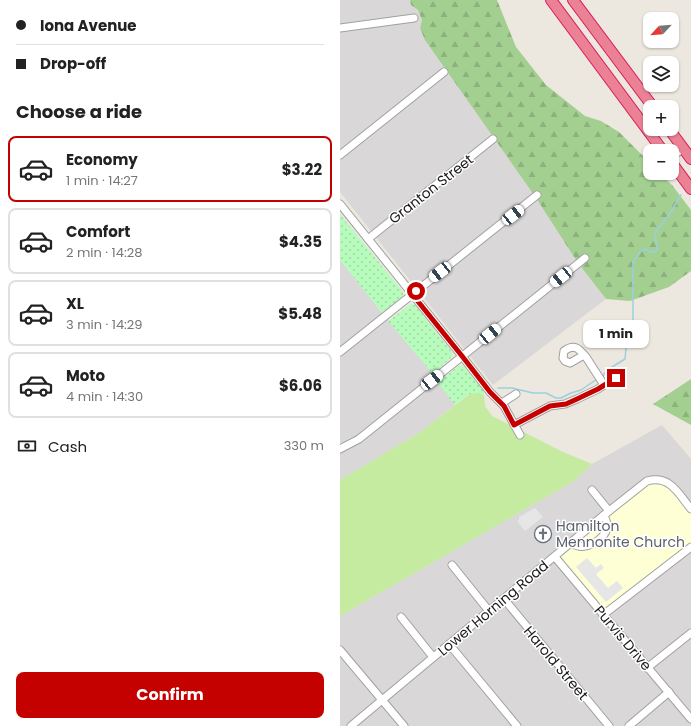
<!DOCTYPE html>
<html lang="en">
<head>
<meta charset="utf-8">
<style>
  body { margin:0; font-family:Poppins,sans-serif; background:#f2f2f2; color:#222; height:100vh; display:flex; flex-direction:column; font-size:15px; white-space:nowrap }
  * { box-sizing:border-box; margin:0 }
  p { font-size:13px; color:#767676 }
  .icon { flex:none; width:22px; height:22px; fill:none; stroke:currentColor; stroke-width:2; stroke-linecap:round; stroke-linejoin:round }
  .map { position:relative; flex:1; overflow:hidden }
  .details { display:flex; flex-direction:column; background:#fff; width:340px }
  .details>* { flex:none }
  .top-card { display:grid; align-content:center; height:88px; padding:0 16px; background:#fff }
  .needle { width:26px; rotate:244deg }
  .tools { position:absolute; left:303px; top:12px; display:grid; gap:8px }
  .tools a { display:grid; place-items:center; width:36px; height:36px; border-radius:8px; background:#fff; box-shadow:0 1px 3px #0004; font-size:20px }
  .end { position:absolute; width:18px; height:18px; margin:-9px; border:5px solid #c50100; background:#fff; box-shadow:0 0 0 2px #fff }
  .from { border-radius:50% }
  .bubble { position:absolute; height:28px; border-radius:8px; background:#fff; box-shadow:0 1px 3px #0004; font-size:13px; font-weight:700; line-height:28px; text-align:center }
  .car { position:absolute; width:12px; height:24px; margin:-12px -6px; border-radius:5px; box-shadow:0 0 3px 1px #0007; background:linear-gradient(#fff 24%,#345 0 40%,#fff 0 76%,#345 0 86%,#fff 0) }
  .top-card b { display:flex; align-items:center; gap:14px; height:38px; font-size:15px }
  .top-card b+b { border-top:1px solid #e0e0e0 }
  .top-card i { width:10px; height:10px; background:#222 }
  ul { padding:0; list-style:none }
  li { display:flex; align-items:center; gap:12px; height:66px; margin:0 8px 6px; padding:0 8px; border:2px solid #e0e0e0; border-radius:8px }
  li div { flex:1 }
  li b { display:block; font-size:15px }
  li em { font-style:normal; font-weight:700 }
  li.current { border-color:#c50100 }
  li>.icon { width:36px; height:36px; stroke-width:1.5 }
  h2 { padding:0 16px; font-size:18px; line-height:48px }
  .pay { display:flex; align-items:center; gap:10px; height:44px; padding:0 16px; font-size:15px }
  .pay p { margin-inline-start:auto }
  .action { display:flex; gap:8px; margin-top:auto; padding:8px 16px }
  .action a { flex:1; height:46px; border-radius:8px; background:#c50100; color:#fff; font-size:16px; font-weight:700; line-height:46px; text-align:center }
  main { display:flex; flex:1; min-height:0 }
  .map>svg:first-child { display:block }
  .residential { fill:#d9d7d7 }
  .education { fill:#ffffd6 }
  .grass { fill:#c5eba0 }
  .forest { fill:url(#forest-firs) }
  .park { fill:url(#park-dots) }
  .parking { fill:#e6e6e6 }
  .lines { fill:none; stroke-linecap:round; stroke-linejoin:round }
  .stream { stroke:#9ccfde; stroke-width:1.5 }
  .minor-casing { stroke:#a1a1a1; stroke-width:9 }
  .highway-casing { stroke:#dd1a5c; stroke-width:12 }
  .minor { stroke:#fff; stroke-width:7 }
  .highway { stroke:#ea8194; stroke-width:10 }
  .route { stroke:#c50100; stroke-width:5 }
  .labels { text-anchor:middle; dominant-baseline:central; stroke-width:3; stroke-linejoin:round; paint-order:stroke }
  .street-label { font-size:14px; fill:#1a1a1a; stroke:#fff }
  .worship-label { font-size:14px; fill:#5b616d; stroke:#fff; text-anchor:start }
</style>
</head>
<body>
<main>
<section class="details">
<div class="top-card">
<b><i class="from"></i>Iona Avenue</b>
<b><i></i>Drop-off</b>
</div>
<h2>Choose a ride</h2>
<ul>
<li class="current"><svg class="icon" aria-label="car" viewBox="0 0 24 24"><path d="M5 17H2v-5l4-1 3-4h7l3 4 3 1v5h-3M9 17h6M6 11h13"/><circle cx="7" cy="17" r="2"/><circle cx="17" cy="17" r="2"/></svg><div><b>Economy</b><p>1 min · 14:27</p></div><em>$3.22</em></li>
<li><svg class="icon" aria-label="car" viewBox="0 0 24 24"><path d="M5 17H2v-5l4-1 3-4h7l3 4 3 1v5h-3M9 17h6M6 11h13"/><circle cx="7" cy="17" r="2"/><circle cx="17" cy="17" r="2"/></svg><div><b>Comfort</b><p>2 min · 14:28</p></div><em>$4.35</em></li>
<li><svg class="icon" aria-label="car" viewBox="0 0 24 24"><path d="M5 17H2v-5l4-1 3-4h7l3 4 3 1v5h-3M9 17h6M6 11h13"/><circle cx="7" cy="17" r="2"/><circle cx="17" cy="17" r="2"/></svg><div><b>XL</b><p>3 min · 14:29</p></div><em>$5.48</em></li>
<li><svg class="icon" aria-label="car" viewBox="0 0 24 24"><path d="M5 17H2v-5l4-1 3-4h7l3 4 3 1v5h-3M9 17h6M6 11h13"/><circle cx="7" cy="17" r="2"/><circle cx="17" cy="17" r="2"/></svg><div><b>Moto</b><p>4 min · 14:30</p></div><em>$6.06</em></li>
</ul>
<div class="pay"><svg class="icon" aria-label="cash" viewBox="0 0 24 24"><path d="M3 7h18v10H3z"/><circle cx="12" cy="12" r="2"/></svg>Cash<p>330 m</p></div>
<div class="action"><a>Confirm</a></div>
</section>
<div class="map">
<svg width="351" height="726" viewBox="0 0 351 726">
  <defs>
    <pattern id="forest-firs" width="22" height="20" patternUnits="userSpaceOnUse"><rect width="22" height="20" fill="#a3cf91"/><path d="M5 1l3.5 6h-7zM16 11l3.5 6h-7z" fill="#8cb17c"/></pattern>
    <pattern id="park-dots" width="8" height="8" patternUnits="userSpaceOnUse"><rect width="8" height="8" fill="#b7fcbd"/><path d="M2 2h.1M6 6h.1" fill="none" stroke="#9dd7a2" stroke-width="1.8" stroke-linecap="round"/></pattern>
  </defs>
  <rect width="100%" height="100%" fill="#ede8df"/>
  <g class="residential">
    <polygon points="0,0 70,0 71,5 78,10 82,20 80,28 194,195 238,263 266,299 153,385 0,192"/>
    <polygon points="0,260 93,374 115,405 79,433 0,480"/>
    <polygon points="322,425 351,459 351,726 0,726 0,616 234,481 252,464"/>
  </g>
  <polygon class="education" points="308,482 328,483 351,509 351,546 263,614 216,557"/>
  <polygon class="grass" points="135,392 144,395 145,406 152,416 223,452 252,464 234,481 0,616 0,480 79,433 131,393"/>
  <g class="forest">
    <polygon points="70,0 157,0 176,47 206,85 245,116 261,121 279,132 310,163 310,173 320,173 332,185 351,210 351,271 329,287 290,301 266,299 238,263 194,195 85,40 80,28 82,20 78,10 71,5"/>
    <polygon points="351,379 351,425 313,404"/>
  </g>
  <g class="park">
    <polygon points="0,214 63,292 63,296 42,313 0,260"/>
    <polygon points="71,304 75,305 112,352 113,356 93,374 48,321"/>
    <path d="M123 365 144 391V395C128 391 127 396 115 405L98 383 117 367Z"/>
  </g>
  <g class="parking">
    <polygon points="195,508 203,517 185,531 177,521 179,520 179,517"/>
    <polygon points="247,558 256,568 261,564 264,568 256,574 268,588 277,581 283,588 266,602 236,567"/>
  </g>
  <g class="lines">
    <g class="stream">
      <polyline points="262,377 267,370 285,359 286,348 285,338 293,323 293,262 301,251 305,249 311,252 315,252 317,249 315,233 329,215 341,195"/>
      <polyline points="158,388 172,388 193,393 206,393 216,398 221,398 231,393 241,390 257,379"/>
    </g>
    <g class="minor-casing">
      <g id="minor">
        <polyline points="0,28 74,18"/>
        <polyline points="0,155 104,72"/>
        <polyline points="332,157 343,148"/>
        <polyline points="0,204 122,356 150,392 164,406 180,435"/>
        <polyline points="28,239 153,139"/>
        <polyline points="0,352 197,195"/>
        <path d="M244 355 230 363 225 361 223 358 224 351C235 343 239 349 246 357L264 385"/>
        <polyline points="162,403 176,394"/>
        <polyline points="174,425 210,406 225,404 237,399 258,389 276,377"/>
        <polyline points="0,449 19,439 245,258"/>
        <polyline points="252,490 269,511"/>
        <path d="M231 543C245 552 264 541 268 526L264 515"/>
        <polyline points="215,557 351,719"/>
        <polyline points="112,565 149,611"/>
        <polyline points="164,599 269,726"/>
        <polyline points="263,615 351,547"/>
        <polyline points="61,617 93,657"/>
        <polyline points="109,644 177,726"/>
        <polyline points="0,650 64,726"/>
        <polyline points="307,668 351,633"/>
        <path d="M11 726 264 515 307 481C330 475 338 493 351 509"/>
        <polyline points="289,726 329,692"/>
      </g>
    </g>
    <g class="highway-casing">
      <g id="highway">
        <polyline points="211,0 323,151"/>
        <polyline points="233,0 313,107"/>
        <polyline points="329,129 351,159"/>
        <polyline points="332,163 351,189"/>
      </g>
    </g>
    <use href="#minor" class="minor"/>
    <use href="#highway" class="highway"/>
  </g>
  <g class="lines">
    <polyline class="route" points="76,291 72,294 122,356 150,392 164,406 174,425 210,406 226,404 237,399 258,389 276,378"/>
  </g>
  <defs>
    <g id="church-ring" transform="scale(0.9)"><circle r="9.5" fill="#fff" stroke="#6b7280" stroke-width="1.5"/><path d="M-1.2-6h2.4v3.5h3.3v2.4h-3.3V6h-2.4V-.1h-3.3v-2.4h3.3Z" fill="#6b7280"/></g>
  </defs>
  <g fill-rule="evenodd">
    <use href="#church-ring" x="203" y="534"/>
  </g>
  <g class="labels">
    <g class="street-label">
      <text transform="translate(91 189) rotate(-38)">Granton Street</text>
      <text transform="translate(153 608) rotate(-40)">Lower Horning Road</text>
      <text transform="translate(283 638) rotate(50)">Purvis Drive</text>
      <text transform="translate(216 663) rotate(50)">Harold Street</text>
    </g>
    <g class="worship-label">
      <text x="216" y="526">Hamilton<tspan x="216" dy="16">Mennonite Church</tspan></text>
    </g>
  </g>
</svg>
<div class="tools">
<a><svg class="needle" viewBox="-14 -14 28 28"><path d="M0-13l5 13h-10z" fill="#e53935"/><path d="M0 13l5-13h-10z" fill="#767676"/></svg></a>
<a><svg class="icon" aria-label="layers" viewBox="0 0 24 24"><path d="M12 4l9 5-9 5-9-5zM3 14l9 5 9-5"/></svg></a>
<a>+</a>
<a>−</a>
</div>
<i class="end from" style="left:76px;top:291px"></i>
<i class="end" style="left:276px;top:378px"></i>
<div class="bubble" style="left:243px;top:320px;width:66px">1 min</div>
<i class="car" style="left:173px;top:215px;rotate:52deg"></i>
<i class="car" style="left:100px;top:272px;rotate:232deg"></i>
<i class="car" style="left:221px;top:277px;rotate:231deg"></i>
<i class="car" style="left:150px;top:334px;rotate:51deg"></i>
<i class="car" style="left:92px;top:380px;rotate:52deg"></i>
</div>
</main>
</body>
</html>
